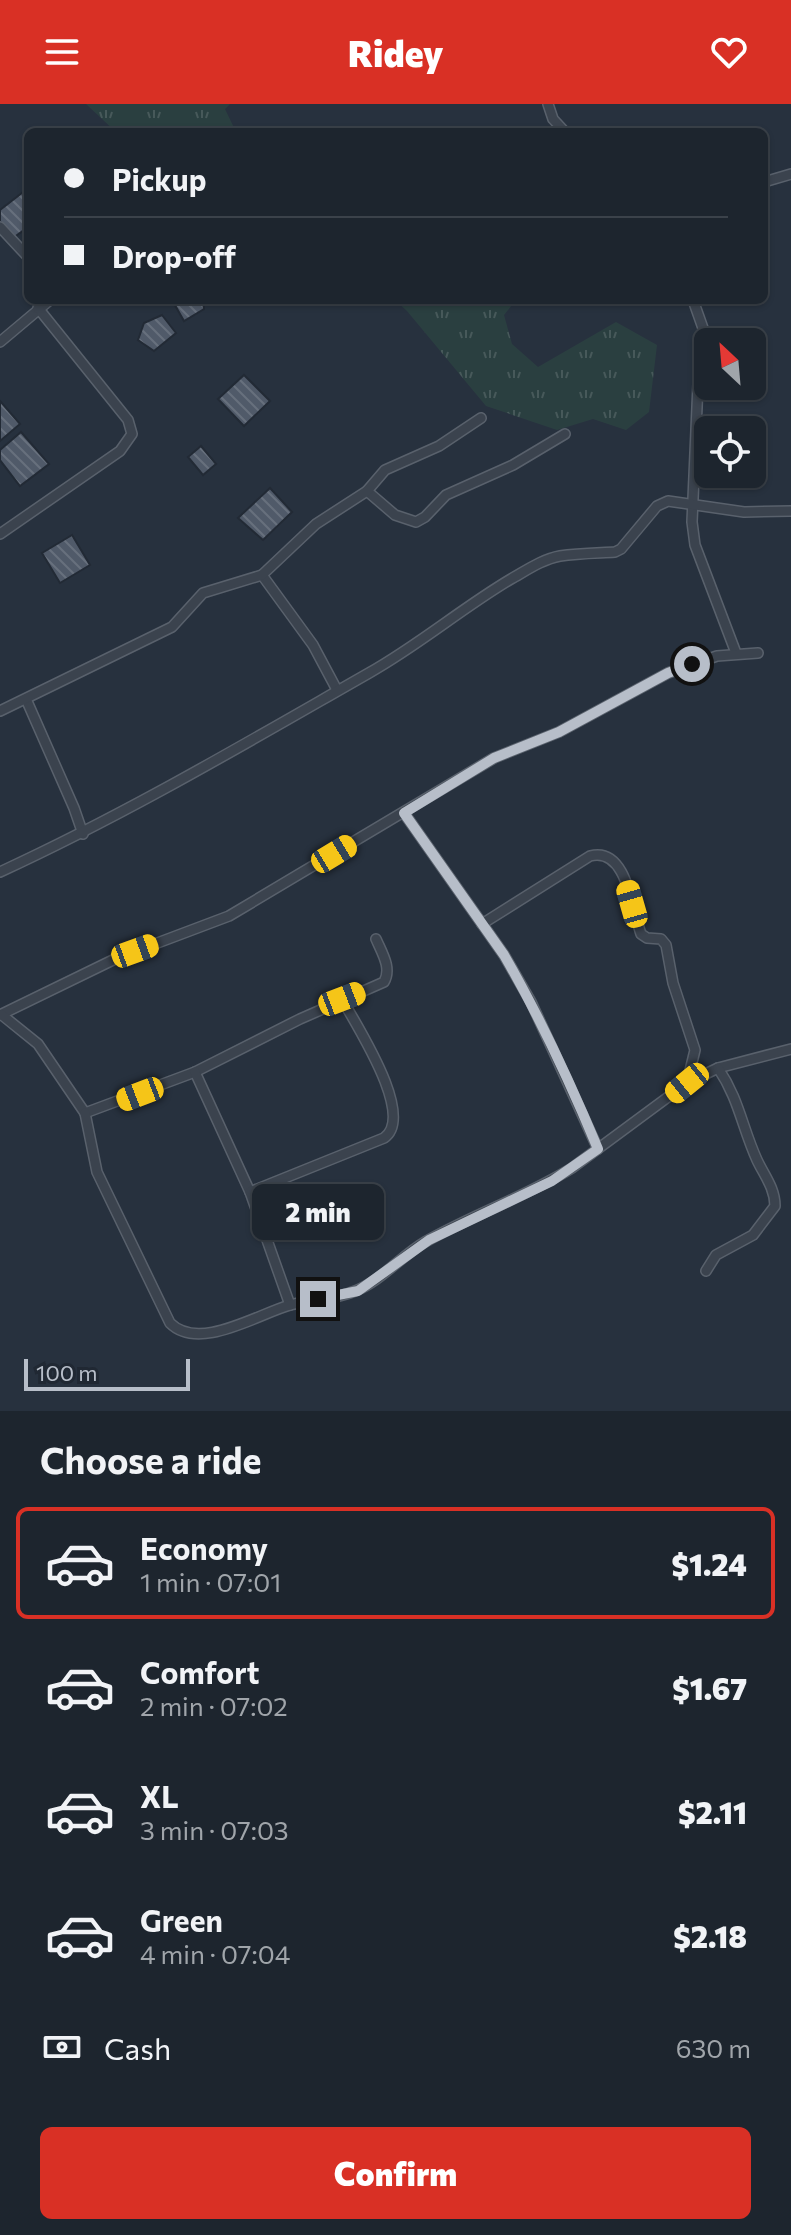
<!DOCTYPE html>
<html lang="en">
<head>
<meta charset="utf-8">
<style>
  body { margin:0; font-family:Commissioner,sans-serif; background:#2a313a; color:#f1f3f6; height:100vh; display:flex; flex-direction:column; font-size:30px; white-space:nowrap }
  * { box-sizing:border-box; margin:0 }
  p { font-size:26px; color:#a0a5aa }
  .icon { flex:none; width:44px; height:44px; fill:none; stroke:currentColor; stroke-width:2; stroke-linecap:round; stroke-linejoin:round }
  .map { position:relative; height:1307px; overflow:hidden }
  .panel { display:flex; flex-direction:column; background:#1d252e; flex:1 }
  .panel>* { flex:none }
  .banner { position:absolute; left:24px; top:24px; width:744px; height:176px; border-radius:12px; box-shadow:0 2px 6px #0004,0 0 0 2px #3b424a; display:grid; align-content:center; height:176px; padding:0 40px; background:#1d252e }
  .needle { width:52px; rotate:334deg }
  .tools { position:absolute; left:694px; top:224px; display:grid; gap:16px }
  .tools a { display:grid; place-items:center; width:72px; height:72px; border-radius:12px; background:#1d252e; box-shadow:0 2px 6px #0004,0 0 0 2px #3b424a; font-size:40px }
  .scale { position:absolute; left:24px; bottom:20px; width:166px; box-sizing:border-box; padding-left:8px; border:4px solid #b7bec9; border-top:0; font-size:22px; line-height:28px; white-space:nowrap; color:#b7bec9; -webkit-text-stroke:6px #202833; paint-order:stroke }
  .end { position:absolute; width:36px; height:36px; margin:-18px; border:10px solid #b7bec9; background:#111; box-shadow:0 0 0 4px #111 }
  .from { border-radius:50% }
  .bubble { position:absolute; height:56px; border-radius:12px; background:#1d252e; box-shadow:0 2px 6px #0004,0 0 0 2px #3b424a; font-size:26px; font-weight:800; line-height:56px; text-align:center }
  .car { position:absolute; width:24px; height:48px; margin:-24px -12px; border-radius:10px; box-shadow:0 0 6px 2px #0007; background:linear-gradient(#f5c518 24%,#345 0 40%,#f5c518 0 76%,#345 0 86%,#f5c518 0) }
  .banner b { display:flex; align-items:center; gap:28px; height:76px; font-size:30px }
  .banner b+b { border-top:2px solid #3b424a }
  .banner i { width:20px; height:20px; background:#f1f3f6 }
  ul { padding:0; list-style:none }
  li { display:flex; align-items:center; gap:24px; height:112px; margin:0 16px 12px; padding:0 24px; border:4px solid transparent; border-radius:12px }
  li div { flex:1 }
  li b { display:block; font-size:30px }
  li em { font-style:normal; font-weight:800 }
  li.selected { border-color:#d93025 }
  li>.icon { width:72px; height:72px; stroke-width:1.5 }
  h2 { padding:0 40px; font-size:36px; line-height:96px }
  .pay { display:flex; align-items:center; gap:20px; height:88px; padding:0 40px; font-size:30px }
  .pay p { margin-inline-start:auto }
  .button { display:flex; gap:16px; margin-top:auto; padding:16px 40px }
  .button a { flex:1; height:92px; border-radius:12px; background:#d93025; color:#fff; font-size:32px; font-weight:800; line-height:92px; text-align:center }
  header { display:flex; justify-content:space-between; align-items:center; height:104px; padding:0 40px; background:#d93025; color:#fff; font-size:36px; font-weight:800 }
  .map>svg:first-child { display:block }
  .grass { fill:url(#grass-tufts) }
  .building { fill:url(#building-back-hatch); stroke:#222a35; stroke-width:2 }
  .lines { fill:none; stroke-linecap:round; stroke-linejoin:round }
  .street-casing { stroke:#59616c; stroke-width:12 }
  .street { stroke:#3b434e; stroke-width:9 }
  .route { stroke:#b7bec9; stroke-width:10 }
</style>
</head>
<body>
<header><svg class="icon" aria-label="menu" viewBox="0 0 24 24"><path d="M4 6h16M4 12h16M4 18h16"/></svg>Ridey<svg class="icon" aria-label="heart" viewBox="0 0 24 24"><path d="M12 20l-8-8c-3-5 5-10 8-4 3-6 11-1 8 4z"/></svg></header>
<div class="map">
<svg width="791" height="1307" viewBox="0 0 791 1307">
  <defs>
    <pattern id="grass-tufts" width="24" height="20" patternUnits="userSpaceOnUse" patternTransform="scale(2)"><rect width="24" height="20" fill="#2a3f40"/><path d="M3 7l-1-3M5 7V3M7 7l1-3M15 17l-1-3M17 17v-4M19 17l1-3" fill="none" stroke="#47595a"/></pattern>
    <pattern id="building-back-hatch" width="6" height="6" patternUnits="userSpaceOnUse" patternTransform="scale(2)"><rect width="6" height="6" fill="#505a69"/><path d="M-1 5l2 2M0 0l6 6M5-1l2 2" fill="none" stroke="#67707d"/></pattern>
  </defs>
  <rect width="100%" height="100%" fill="#27313e"/>
  <g class="grass">
    <polygon points="86,0 230,0 225,5 236,28 116,28"/>
    <polygon points="395,196 516,196 504,211 512,240 538,263 616,218 657,241 649,308 626,326 593,315 557,326 486,302 407,207"/>
  </g>
  <g class="building">
    <polygon points="27,85 28,123 13,134 0,117 0,106"/>
    <polygon points="172,196 203,196 204,205 184,217"/>
    <polygon points="162,211 176,229 154,247 138,236 144,219"/>
    <polygon points="244,271 270,297 244,322 218,295"/>
    <polygon points="0,297 20,320 0,337"/>
    <polygon points="21,328 49,360 20,382 0,356 0,346"/>
    <polygon points="201,342 216,360 203,371 188,353"/>
    <polygon points="270,384 292,408 263,436 238,414"/>
    <polygon points="72,431 90,461 60,479 42,449"/>
  </g>
  <g class="lines">
    <g class="street-casing">
      <g id="street">
        <polyline points="548,0 553,15 565,28"/>
        <polyline points="764,78 791,70"/>
        <polyline points="0,123 28,153"/>
        <polyline points="693,196 704,227 704,248 698,280 692,418 695,441 736,549"/>
        <polyline points="0,238 50,196"/>
        <polyline points="367,387 395,411 416,418 425,413 446,391 513,361 565,330"/>
        <polyline points="0,430 120,347 132,330 128,316 38,204"/>
        <polyline points="262,471 313,541 337,586"/>
        <polyline points="26,595 74,704 83,730"/>
        <polyline points="0,607 172,523 203,489 262,471 316,420 367,387 385,366 439,342 481,314"/>
        <polyline points="404,709 504,851 531,898 598,1045"/>
        <path d="M0 768C128 709 248 638 369 569 419 541 462 504 511 475 527 466 543 455 560 452 578 449 597 449 615 448L621 445 657 402 668 397 744 408 791 407"/>
        <path d="M482 820 590 752C627 742 632 805 641 830L647 834 661 835 666 841 673 879 695 946 687 979"/>
        <polyline points="0,911 115,855 229,812 494,654 559,628 668,569 717,552 758,549"/>
        <path d="M2 911 38 940 85 1009 195 968 300 915 384 878C392 864 382 849 376 835"/>
        <polyline points="195,968 250,1088 290,1201"/>
        <path d="M85 1009 97 1068 170 1219C199 1248 258 1210 290 1201 311 1195 335 1196 355 1187 381 1177 401 1152 425 1138 472 1111 525 1093 572 1064L687 979 718 964 791 945"/>
        <path d="M250 1088 384 1034C416 1012 356 921 342 895"/>
        <path d="M706 1167 716 1151 753 1131 775 1102C775 1084 764 1071 757 1056 742 1023 739 995 718 964"/>
      </g>
    </g>
    <use href="#street" class="street"/>
  </g>
  <g class="lines">
    <path class="route" d="M318 1195 358 1187 429 1136 552 1077 598 1045C570 978 540 913 504 851L404 709 494 654 559 628 668 569 692 560"/>
  </g>
</svg>
<div class="tools">
<a><svg class="needle" viewBox="-14 -14 28 28"><path d="M0-13l5 13h-10z" fill="#e53935"/><path d="M0 13l5-13h-10z" fill="#a0a5aa"/></svg></a>
<a><svg class="icon" aria-label="locate" viewBox="0 0 24 24"><circle cx="12" cy="12" r="6"/><path d="M12 2v4M12 18v4M2 12h4M18 12h4"/></svg></a>
</div>
<div class="scale">100 m</div>
<i class="end from" style="left:692px;top:560px"></i>
<i class="end" style="left:318px;top:1195px"></i>
<div class="bubble" style="left:252px;top:1080px;width:132px">2 min</div>
<i class="car" style="left:334px;top:750px;rotate:59deg"></i>
<i class="car" style="left:632px;top:800px;rotate:344deg"></i>
<i class="car" style="left:135px;top:847px;rotate:70deg"></i>
<i class="car" style="left:342px;top:895px;rotate:69deg"></i>
<i class="car" style="left:687px;top:979px;rotate:231deg"></i>
<i class="car" style="left:140px;top:990px;rotate:249deg"></i>
<div class="banner">
<b><i class="from"></i>Pickup</b>
<b><i></i>Drop-off</b>
</div>
</div>
<section class="panel">
<h2>Choose a ride</h2>
<ul>
<li class="selected"><svg class="icon" aria-label="car" viewBox="0 0 24 24"><path d="M5 17H2v-5l4-1 3-4h7l3 4 3 1v5h-3M9 17h6M6 11h13"/><circle cx="7" cy="17" r="2"/><circle cx="17" cy="17" r="2"/></svg><div><b>Economy</b><p>1 min · 07:01</p></div><em>$1.24</em></li>
<li><svg class="icon" aria-label="car" viewBox="0 0 24 24"><path d="M5 17H2v-5l4-1 3-4h7l3 4 3 1v5h-3M9 17h6M6 11h13"/><circle cx="7" cy="17" r="2"/><circle cx="17" cy="17" r="2"/></svg><div><b>Comfort</b><p>2 min · 07:02</p></div><em>$1.67</em></li>
<li><svg class="icon" aria-label="car" viewBox="0 0 24 24"><path d="M5 17H2v-5l4-1 3-4h7l3 4 3 1v5h-3M9 17h6M6 11h13"/><circle cx="7" cy="17" r="2"/><circle cx="17" cy="17" r="2"/></svg><div><b>XL</b><p>3 min · 07:03</p></div><em>$2.11</em></li>
<li><svg class="icon" aria-label="car" viewBox="0 0 24 24"><path d="M5 17H2v-5l4-1 3-4h7l3 4 3 1v5h-3M9 17h6M6 11h13"/><circle cx="7" cy="17" r="2"/><circle cx="17" cy="17" r="2"/></svg><div><b>Green</b><p>4 min · 07:04</p></div><em>$2.18</em></li>
</ul>
<div class="pay"><svg class="icon" aria-label="cash" viewBox="0 0 24 24"><path d="M3 7h18v10H3z"/><circle cx="12" cy="12" r="2"/></svg>Cash<p>630 m</p></div>
<div class="button"><a>Confirm</a></div>
</section>
</body>
</html>
